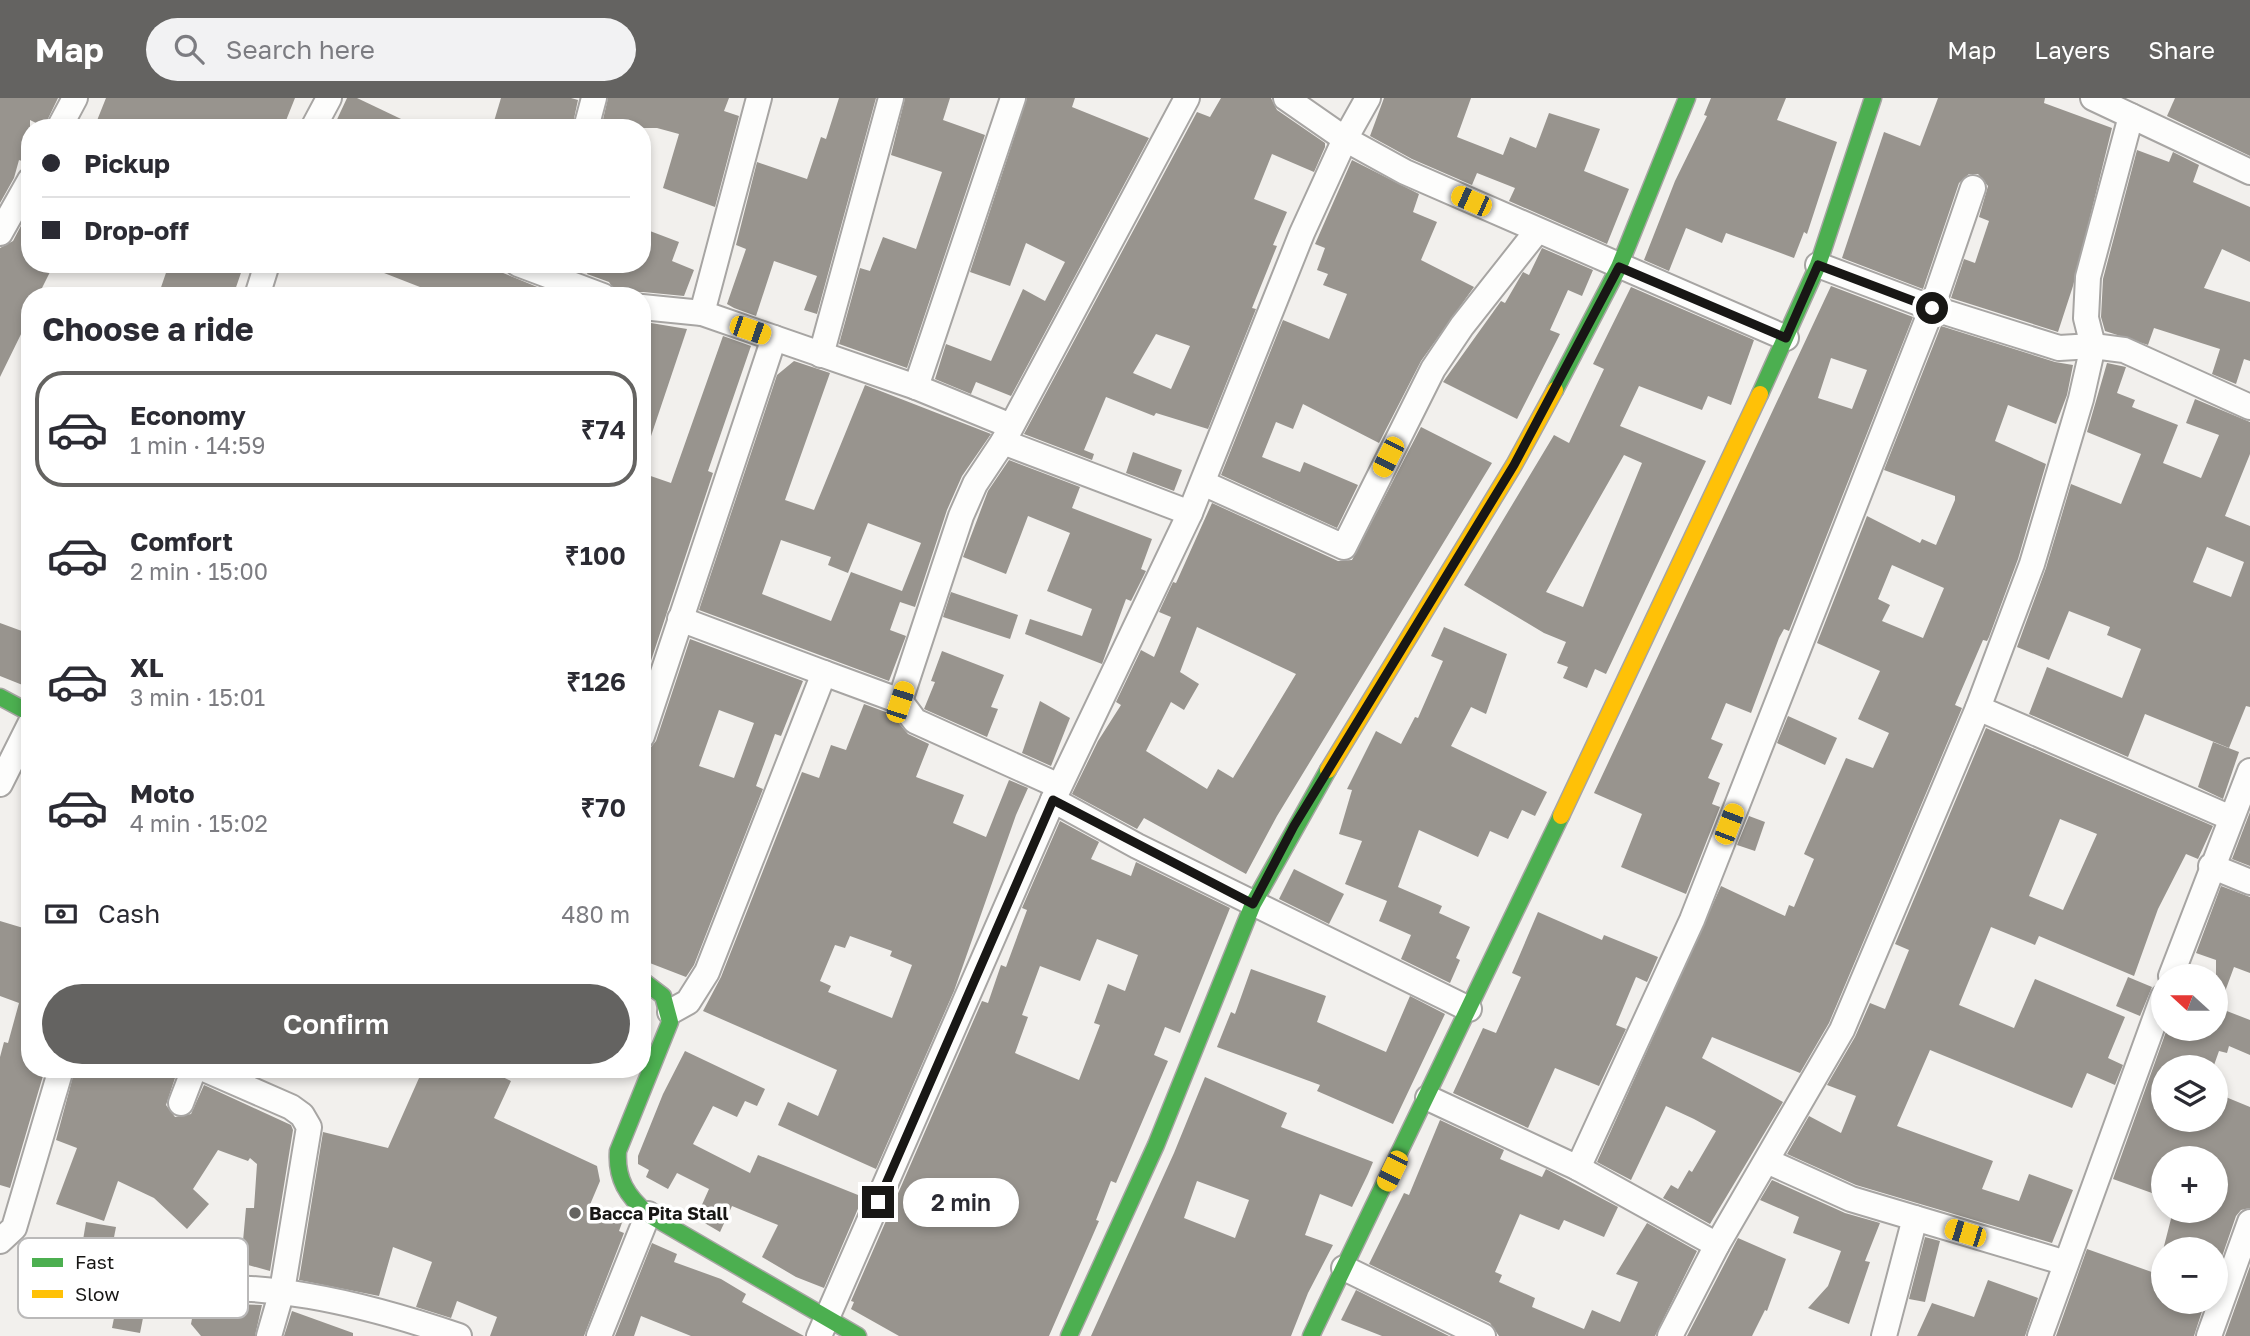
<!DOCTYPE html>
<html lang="en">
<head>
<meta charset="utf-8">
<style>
  body { margin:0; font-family:"Golos Text",sans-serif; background:#f2f2f3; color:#2b2b33; height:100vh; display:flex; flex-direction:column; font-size:26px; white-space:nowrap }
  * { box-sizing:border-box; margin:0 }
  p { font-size:23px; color:#7c7c81 }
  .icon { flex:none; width:38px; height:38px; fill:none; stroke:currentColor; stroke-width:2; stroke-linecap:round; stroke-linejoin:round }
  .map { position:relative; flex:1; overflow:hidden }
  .drawer { position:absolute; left:21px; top:189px; width:630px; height:791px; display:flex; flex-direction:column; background:#fff; border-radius:28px; box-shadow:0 4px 10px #0003 }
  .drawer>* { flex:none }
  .top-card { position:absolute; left:21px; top:21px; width:630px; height:154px; border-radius:28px; box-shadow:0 4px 10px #0003; display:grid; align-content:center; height:154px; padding:0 21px; background:#fff }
  .needle { width:46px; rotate:291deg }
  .fabs { position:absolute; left:2151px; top:866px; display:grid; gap:14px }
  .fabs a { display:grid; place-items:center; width:77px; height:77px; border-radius:50%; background:#fff; box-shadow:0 4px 10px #0003; font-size:35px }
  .end { position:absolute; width:32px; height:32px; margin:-16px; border:9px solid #181715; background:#fff; box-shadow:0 0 0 4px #fff }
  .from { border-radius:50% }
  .bubble { position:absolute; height:49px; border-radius:24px; background:#fff; box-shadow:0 4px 10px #0003; font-size:23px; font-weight:600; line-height:49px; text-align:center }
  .car { position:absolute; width:21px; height:42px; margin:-21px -10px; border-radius:9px; box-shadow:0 0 5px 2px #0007; background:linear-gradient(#f5c518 24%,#345 0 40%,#f5c518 0 76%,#345 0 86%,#f5c518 0) }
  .top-card b { display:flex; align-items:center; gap:24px; height:66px; font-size:26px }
  .top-card b+b { border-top:2px solid #e1e1e2 }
  .top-card i { width:18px; height:18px; background:#2b2b33 }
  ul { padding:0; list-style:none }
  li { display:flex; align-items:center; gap:21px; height:116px; margin:0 14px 10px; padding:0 7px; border:4px solid transparent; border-radius:28px }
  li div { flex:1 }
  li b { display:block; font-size:26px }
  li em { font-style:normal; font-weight:600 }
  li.current { border-color:#646361 }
  li>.icon { width:63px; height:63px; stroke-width:1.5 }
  h2 { padding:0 21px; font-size:32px; line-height:84px }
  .pay { display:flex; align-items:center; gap:18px; height:77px; padding:0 21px; font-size:26px }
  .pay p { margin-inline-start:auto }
  .cta { display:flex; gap:14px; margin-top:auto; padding:14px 21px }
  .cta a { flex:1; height:80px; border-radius:42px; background:#646361; color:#fff; font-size:28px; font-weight:600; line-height:80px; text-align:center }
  header { display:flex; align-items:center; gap:42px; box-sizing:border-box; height:98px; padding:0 35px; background:#646361; color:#fff }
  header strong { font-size:33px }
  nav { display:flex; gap:38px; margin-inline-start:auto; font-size:24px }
  .search { width:490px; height:63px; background:#f2f2f3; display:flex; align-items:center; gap:18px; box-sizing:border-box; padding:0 24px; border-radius:38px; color:#7c7c81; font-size:26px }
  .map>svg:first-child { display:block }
  .building { fill:#98948e; fill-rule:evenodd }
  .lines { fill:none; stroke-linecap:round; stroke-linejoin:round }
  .street-casing { stroke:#a7a5a3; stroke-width:28 }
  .fast-casing { stroke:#a7a5a3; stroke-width:19 }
  .slow-casing { stroke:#a7a5a3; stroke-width:19 }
  .street { stroke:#fdfdfc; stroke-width:24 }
  .fast { stroke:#4caf50; stroke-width:16 }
  .slow { stroke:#ffc107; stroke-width:16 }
  .route { stroke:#181715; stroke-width:9 }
  .poi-dot { fill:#646361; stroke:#fff; stroke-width:2.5 }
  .labels { text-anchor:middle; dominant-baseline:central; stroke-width:7; stroke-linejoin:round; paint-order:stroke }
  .poi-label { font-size:18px; font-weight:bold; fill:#181715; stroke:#fff; text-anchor:start }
  .key { fill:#fff; stroke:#bab9b9; stroke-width:2 }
  .key-label { font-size:19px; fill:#181715 }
</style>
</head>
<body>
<header>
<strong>Map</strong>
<div class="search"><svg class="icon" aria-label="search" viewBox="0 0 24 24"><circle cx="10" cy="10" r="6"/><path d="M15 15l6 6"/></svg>Search here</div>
<nav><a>Map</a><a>Layers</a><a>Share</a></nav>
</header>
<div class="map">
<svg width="2250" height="1238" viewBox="0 0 2250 1238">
  <rect width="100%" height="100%" fill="#f2f0ed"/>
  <g class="building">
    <polygon points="0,0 58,0 44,29 30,22 30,66 19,62 14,80 0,105"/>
    <polygon points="106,0 295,0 285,25 275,21 272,30 94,30"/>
    <polygon points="347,0 357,0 420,30 333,30"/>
    <polygon points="501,0 571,0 578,2 572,30 492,30"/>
    <polygon points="608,0 729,0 724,13 739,18 715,109 663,90 679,36 657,30 601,30"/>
    <polygon points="839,0 876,0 817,216 804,212 817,178 774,163 756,218 734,210 727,206 746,151 736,147 757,64 807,81 821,39 826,41"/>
    <polygon points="905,0 950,0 943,22 985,37 907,270 839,246 860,170 870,173 883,139 916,151 942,74 891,57"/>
    <polygon points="1027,0 1075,0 1072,9 1149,40 1011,298 976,284 971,296 935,281 946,246 991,263 1023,191 1045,203 1065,164 1026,145 1010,188 970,174"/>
    <path d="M1221 0H1271L1277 12 1325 45V49L1314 74 1272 56 1254 101 1287 114 1273 147 1277 148 1252 210 1256 211 1208 331 1156 315 1154 318 1106 299 1084 352 1094 356 1092 362 1024 336 1197 14 1210 19ZM1156 236 1190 248 1171 291 1133 275Z"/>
    <polygon points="1384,0 1471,0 1457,39 1503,57 1510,39 1536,50 1549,15 1600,31 1584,73 1629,91 1607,146 1509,103 1515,90 1477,75 1472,87 1412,61 1370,38"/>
    <polygon points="1711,0 1786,0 1777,22 1837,44 1807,136 1804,134 1794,160 1726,135 1722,145 1686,130 1669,173 1644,162 1675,83 1707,18 1704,17"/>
    <polygon points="1938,0 2045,0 2044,5 2112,30 2073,188 2058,234 1951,200 1964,161 1975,165 1989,123 1979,119 1988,88 1978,76 1969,76 1959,85 1923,191 1842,160 1884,34 1920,48"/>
    <polygon points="2175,0 2250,0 2250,58 2167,18"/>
    <polygon points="2137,52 2169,64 2173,54 2199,67 2193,84 2250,109 2250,164 2222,151 2204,190 2250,204 2250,263 2244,261 2236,286 2212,276 2220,251 2154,230 2148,247 2105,233 2101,219 2103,181"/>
    <polygon points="1352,62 1419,96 1413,114 1437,124 1421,162 1474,189 1421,263 1379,345 1303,306 1293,331 1276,324 1262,359 1300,374 1304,364 1358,387 1337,430 1221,377 1283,222 1329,241 1347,196 1323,187 1328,176 1317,172 1325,150 1315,146"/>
    <polygon points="23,124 30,127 30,166 54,166 38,198 30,198 30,230 25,228 0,279 0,150 13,143"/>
    <polygon points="642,130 679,144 672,163 694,172 684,198 643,194 618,198 609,184 587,176 591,166 642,166"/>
    <polygon points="1542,150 1593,172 1582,198 1568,192 1550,232 1560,236 1517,321 1443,284 1501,203 1505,205 1523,174 1529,177"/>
    <polygon points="169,166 244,166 233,198 158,198"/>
    <polygon points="361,166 481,166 557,197 443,198"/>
    <path d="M1831 188 1913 219 1789 533 1784 531 1779 540 1751 615 1726 605 1711 641 1723 646 1708 680 1720 685 1712 706 1720 709 1686 796 1621 769 1642 716 1594 695ZM1831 260 1867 272 1852 311 1818 300Z"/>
    <path d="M1631 189 1754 242 1731 307 1708 298 1702 312 1639 288 1620 328 1706 363 1606 576 1595 571 1587 590 1563 580 1568 569 1557 565 1566 544 1544 535 1464 487 1554 337 1569 345 1604 271 1593 266ZM1624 357 1642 365 1583 509 1546 494Z"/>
    <polygon points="651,225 687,231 646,353 642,352 642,250"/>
    <path d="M1941 228 2055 264 2073 267 2067 297 2056 326 2008 307 1995 343 2046 366 2018 461 1989 539 1987 543 1983 542 1955 607 1962 610 1829 925 1800 975 1712 939 1702 960 1783 1004 1710 1126 1663 1100 1671 1087 1678 1091 1689 1072 1692 1074 1716 1033 1694 1021 1666 1008 1631 1082 1597 1064 1721 788 1785 818 1789 807 1794 809 1814 761 1804 756 1846 660 1873 670 1889 635 1858 621 1880 573 1817 545 1867 418 1920 445 1922 441 1936 447 1955 402V398L1884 372ZM1892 467 1944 490 1923 540 1882 523 1890 507 1878 501Z"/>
    <polygon points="723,238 751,248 708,373 713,375 642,590 642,375 671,385"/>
    <path d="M794 263 830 275 785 402 814 412 865 287 991 336 962 378 947 412 915 509 900 504 890 532 906 538 889 583 699 512 777 277ZM868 425 921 445 902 493 851 474 831 523 762 496 781 442 831 459 828 467 848 475Z"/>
    <path d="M2107 265 2126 269 2117 295 2135 302 2132 309 2178 327 2163 365 2201 380 2219 337 2186 325 2195 301 2250 324V356L2225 418 2250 428V609L2246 608 2229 650 2145 616 2128 659 2029 616 2047 569 2122 600 2141 551 2107 537 2110 529 2069 513 2049 562 2017 549 2046 470 2071 386 2121 406 2141 356 2087 334ZM2207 449 2244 464 2231 499 2193 484Z"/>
    <path d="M1421 329 1492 365 1277 718 1246 776 1144 720 1137 731 1072 696 1098 643 1121 607 1116 604 1141 552 1154 559 1171 519 1159 514 1173 484 1176 485 1212 405 1338 463 1352 462ZM1197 529 1296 576 1233 680 1218 671 1207 691 1146 653 1171 604 1184 612 1199 586 1180 574Z"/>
    <polygon points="1133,354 1182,372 1174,393 1126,375"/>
    <polygon points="1009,362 1080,389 1072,410 1152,441 1141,471 1146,473 1131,503 1126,501 1102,566 1025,536 1030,521 1082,538 1092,511 1047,493 1070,435 1028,418 1006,476 963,459 988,393"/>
    <polygon points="951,494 1018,517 1010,541 943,519"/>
    <polygon points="0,525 30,536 30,590 0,578"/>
    <polygon points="1444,529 1507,556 1486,616 1471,609 1451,648 1547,694 1535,718 1522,712 1508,741 1490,733 1478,759 1419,732 1398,789 1442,808 1439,815 1470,829 1456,860 1460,862 1450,885 1401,861 1411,837 1379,823 1387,803 1345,786 1362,743 1339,736 1352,692 1347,691 1376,633 1401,646 1415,619 1418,620 1443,563 1431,558"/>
    <path d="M690 541 803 583 781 638 775 636 756 688 763 691 694 867 686 879 642 862V653L651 649 656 643ZM719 612 754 625 734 680 699 668Z"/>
    <polygon points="942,553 1004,577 991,609 998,611 987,639 924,611 935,584 931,583"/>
    <polygon points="1040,603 1070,620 1051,668 1022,655"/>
    <path d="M864 606 891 616 908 636 929 646 916 679 964 697 953 725 986 739 1009 682 1028 690 1016 717 954 893 876 1071 778 1027 788 1004 818 1018 837 972 703 913 721 879 802 674 819 680 831 647 846 652ZM850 838 892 853 890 858 912 867 892 920 828 894 831 888 820 883 835 847 845 850Z"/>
    <polygon points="1788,618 1837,640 1825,667 1777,645"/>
    <path d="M1986 630 2213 728 2198 761 2186 756 2158 811 2134 878 2039 838 2035 847 1991 829 1959 907 2014 930 2035 881 2125 919 2108 960 2123 967 2115 987 2087 975 2072 1010 1930 952 1897 1028 1993 1063 1982 1091 2019 1103 2029 1076 2073 1092 2052 1145 1856 1087 1787 1056 1809 1018 1841 1035 1856 998 1827 987 1855 939 1870 905 1885 911 1909 852 1895 846ZM2060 721 2097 736 2063 812 2029 798Z"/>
    <polygon points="2213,644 2239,654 2223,701 2198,689"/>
    <polygon points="2250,714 2250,768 2232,761"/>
    <polygon points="1749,718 1765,724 1755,753 1737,747"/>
    <path d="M1060 723 1099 744 1091 761 1131 778 1136 764 1230 810 1180 935 1165 929 1154 957 1168 963 1116 1085 1111 1083 1096 1122 1099 1123 1049 1238H899L851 1211 854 1204 851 1203 982 903 988 905 1001 867 1006 869 1027 812 1022 810ZM1097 841 1138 857 1125 893 1108 886 1094 925 1100 927 1079 982 1015 955 1028 919 1022 917 1040 868 1080 883Z"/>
    <polygon points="1294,771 1344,796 1329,826 1279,801"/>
    <polygon points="2221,788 2250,799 2250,875 2234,869 2219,910 2250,922 2250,957 2229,948 2227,955 2219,953 2213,970 2163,970 2163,1022 2216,1022 2216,995 2250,1009 2250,1110 2241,1112 2236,1118 2216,1176 2216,1152 2163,1152 2173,1113 2216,1113 2216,1060 2163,1060 2163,1099 2113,1081 2167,931 2216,931 2216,862 2196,855"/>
    <polygon points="1538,814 1602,842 1604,837 1658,859 1647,884 1636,879 1616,927 1626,931 1599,988 1555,970 1528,1030 1453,995 1483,930 1496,935 1521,879 1512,875"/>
    <polygon points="0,823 30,832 30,878 26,888 30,889 30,971 45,971 10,1090 0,1087 0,959 4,944 8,945 19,905 0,898"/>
    <polygon points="1251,871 1326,898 1317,924 1386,954 1410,898 1445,916 1393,1026 1317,993 1320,987 1217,949 1231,914 1235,916"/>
    <polygon points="2128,879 2152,889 2140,918 2116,908"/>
    <polygon points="685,953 765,991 757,1008 745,1003 737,1019 713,1008 693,1046 750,1075 758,1057 863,1099 824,1190 796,1179 762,1159 778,1127 732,1108 720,1134 696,1120 709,1091 677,1075 668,1091 646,1079 649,1072 638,1066 638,1058 663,996"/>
    <polygon points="75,971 178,971 166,1007 175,1019 191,1016 204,987 291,1027 293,1032 270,1173 241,1165 246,1110 254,1110 257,1066 250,1060 248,1063 218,1052 193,1091 209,1106 187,1131 154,1100 118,1083 104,1123 56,1106 77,1050 56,1042"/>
    <polygon points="423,971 486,971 511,983 494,1020 597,1068 600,1083 589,1109 623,1122 619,1133 624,1135 584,1238 490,1238 497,1219 457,1203 451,1220 416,1209 432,1164 393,1149 379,1198 299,1182 323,1034 388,1050"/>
    <path d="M1205 979 1287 1015 1281 1029 1373 1064 1368 1076 1352 1109 1320 1096 1305 1137 1333 1147 1308 1195 1291 1238H1091L1174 1055ZM1197 1083 1249 1102 1235 1140 1184 1120Z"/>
    <polygon points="1440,1022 1504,1052 1500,1061 1542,1079 1546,1071 1618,1109 1604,1139 1564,1122 1559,1132 1520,1116 1495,1174 1502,1177 1499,1184 1535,1200 1532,1209 1584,1231 1592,1212 1620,1224 1638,1184 1616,1176 1647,1125 1697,1153 1655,1238 1499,1238 1490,1225 1369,1166 1404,1095 1409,1097"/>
    <polygon points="1772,1082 1845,1115 1880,1125 1865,1163 1870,1164 1849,1226 1808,1210 1828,1188 1841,1153 1793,1135 1799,1119 1760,1102"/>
    <polygon points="86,1124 116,1129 109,1165 80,1160"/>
    <polygon points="1925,1139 1940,1143 1925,1204 1909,1201"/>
    <polygon points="1738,1140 1786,1161 1767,1213 1765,1212 1752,1238 1687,1238"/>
    <polygon points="652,1145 677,1156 674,1164 721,1181 746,1196 742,1204 804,1238 691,1238 641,1218 634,1238 615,1238"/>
    <polygon points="2087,1151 2163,1178 2163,1204 2205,1204 2194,1238 2056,1238"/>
    <polygon points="2250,1168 2250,1238 2225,1238"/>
    <polygon points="124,1170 151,1175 141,1188 140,1196 146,1205 140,1235 112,1230"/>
    <polygon points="1988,1182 2038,1200 2025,1238 1917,1238 1932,1205 1974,1219"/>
    <polygon points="1356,1192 1449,1238 1382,1238 1341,1222"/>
    <polygon points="195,1205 262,1207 255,1238 201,1238 191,1226"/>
    <polygon points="292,1213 353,1235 353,1238 284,1238"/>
  </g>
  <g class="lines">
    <g class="street-casing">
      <g id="street">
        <polyline points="1286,0 1345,41 1405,74 1786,240"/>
        <polyline points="2093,0 2250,74"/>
        <polyline points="59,30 75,0"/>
        <polyline points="313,30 329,0"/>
        <polyline points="586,30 594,0"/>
        <polyline points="0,135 30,82"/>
        <polyline points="518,166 603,198"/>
        <polyline points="1818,167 1932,210 2059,250 2093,248 2124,252 2250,309"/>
        <polyline points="257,198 267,166"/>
        <polyline points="642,209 702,215 916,289 1011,328"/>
        <polyline points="702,215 759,0"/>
        <polyline points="821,257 891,0"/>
        <polyline points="916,289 1013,0"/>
        <polyline points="1003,344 1190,415"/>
        <polyline points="1203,385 1344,449 1433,271 1462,228 1537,133"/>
        <polyline points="680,521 824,575"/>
        <polyline points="900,603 961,418 975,386 1003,344 1187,0"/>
        <polyline points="1978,610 2231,720"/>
        <polyline points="642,638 774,240"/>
        <polyline points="0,686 30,626"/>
        <polyline points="1053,702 1137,748 1469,911"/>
        <polyline points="2211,768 2250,784"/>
        <polyline points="2171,878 2250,673"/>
        <polyline points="670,914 688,904 707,874 824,575 900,603 915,623 1059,688"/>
        <polyline points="204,971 291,1009 302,1017 309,1029 282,1193 269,1238"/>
        <polyline points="1428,1000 1578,1070 1717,1147"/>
        <polyline points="181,1005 194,971"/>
        <polyline points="1767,1063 1851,1101 2066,1165"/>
        <polyline points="1578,1070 1692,822 1932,210 1973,90"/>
        <polyline points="0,1143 14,1130 61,971"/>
        <polyline points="1344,1170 1483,1238"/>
        <path d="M155 1194C258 1179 362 1205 459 1238"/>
        <polyline points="599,1238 648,1116"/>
        <polyline points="819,1238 1053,702 1190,415 1302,135 1345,41 1368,0"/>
        <polyline points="1670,1238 1717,1147 1842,932 1978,610 2032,466 2081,301 2093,248 2086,220 2088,179 2131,18"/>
        <polyline points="1884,1238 1915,1120"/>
        <polyline points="2040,1238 2163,899"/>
        <polyline points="2209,1238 2250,1124"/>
      </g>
    </g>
    <g class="fast-casing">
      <g id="fast">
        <polyline points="1555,292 1619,169 1687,0"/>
        <polyline points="1760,296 1818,167 1873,0"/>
        <polyline points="0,599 30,615"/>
        <path d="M642 882 663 898 670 924 618 1053C616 1081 627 1098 648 1116L858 1238"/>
        <polyline points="1069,1238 1156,1047 1253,806 1328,672"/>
        <polyline points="1311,1238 1561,718"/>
      </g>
    </g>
    <g class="slow-casing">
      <g id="slow">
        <polyline points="1328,672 1514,367 1555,292"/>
        <polyline points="1561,718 1760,296"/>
      </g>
    </g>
    <use href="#street" class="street"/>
    <use href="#fast" class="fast"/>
    <use href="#slow" class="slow"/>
  </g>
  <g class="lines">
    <polyline class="route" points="878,1104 1053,702 1253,806 1294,728 1514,367 1619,169 1786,240 1818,167 1932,210"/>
  </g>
  <circle class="poi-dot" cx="575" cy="1115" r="7"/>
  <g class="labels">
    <g class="poi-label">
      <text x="589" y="1115">Bacca Pita Stall</text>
    </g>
  </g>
  <rect x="18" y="1140" width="230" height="80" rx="10" class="key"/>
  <rect x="32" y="1160" width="31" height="9" fill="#4caf50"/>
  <rect x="32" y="1192" width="31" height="8" fill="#ffc107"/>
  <g class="key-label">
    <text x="75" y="1171">Fast</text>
    <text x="75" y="1203">Slow</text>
  </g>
</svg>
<div class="fabs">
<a><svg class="needle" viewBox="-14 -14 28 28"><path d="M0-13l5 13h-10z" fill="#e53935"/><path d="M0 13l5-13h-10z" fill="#7c7c81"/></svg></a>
<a><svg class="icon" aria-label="layers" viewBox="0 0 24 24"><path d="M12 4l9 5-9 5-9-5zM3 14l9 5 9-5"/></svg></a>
<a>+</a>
<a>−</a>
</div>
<i class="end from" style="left:1932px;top:210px"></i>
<i class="end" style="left:878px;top:1104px"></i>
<div class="bubble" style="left:903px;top:1080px;width:116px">2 min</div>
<i class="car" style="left:1471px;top:103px;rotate:294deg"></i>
<i class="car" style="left:750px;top:232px;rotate:109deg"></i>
<i class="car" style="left:1388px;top:359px;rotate:207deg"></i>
<i class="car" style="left:900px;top:604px;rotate:18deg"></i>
<i class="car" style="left:1729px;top:726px;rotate:21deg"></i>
<i class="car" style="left:1392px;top:1073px;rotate:206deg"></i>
<i class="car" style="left:1965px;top:1135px;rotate:287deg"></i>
<div class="top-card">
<b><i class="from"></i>Pickup</b>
<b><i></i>Drop-off</b>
</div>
<section class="drawer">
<h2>Choose a ride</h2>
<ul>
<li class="current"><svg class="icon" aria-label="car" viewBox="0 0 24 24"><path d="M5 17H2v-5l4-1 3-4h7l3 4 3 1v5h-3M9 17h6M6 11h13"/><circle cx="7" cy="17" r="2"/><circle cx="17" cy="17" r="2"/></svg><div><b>Economy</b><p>1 min · 14:59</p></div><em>₹74</em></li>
<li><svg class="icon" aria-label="car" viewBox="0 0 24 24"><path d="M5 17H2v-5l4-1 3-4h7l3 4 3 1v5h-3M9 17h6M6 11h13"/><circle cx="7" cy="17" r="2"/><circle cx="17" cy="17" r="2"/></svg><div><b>Comfort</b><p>2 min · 15:00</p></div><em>₹100</em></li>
<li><svg class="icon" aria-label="car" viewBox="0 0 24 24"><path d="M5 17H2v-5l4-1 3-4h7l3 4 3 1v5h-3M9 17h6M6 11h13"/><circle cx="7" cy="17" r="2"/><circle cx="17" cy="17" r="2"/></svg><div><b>XL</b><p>3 min · 15:01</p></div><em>₹126</em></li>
<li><svg class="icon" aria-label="car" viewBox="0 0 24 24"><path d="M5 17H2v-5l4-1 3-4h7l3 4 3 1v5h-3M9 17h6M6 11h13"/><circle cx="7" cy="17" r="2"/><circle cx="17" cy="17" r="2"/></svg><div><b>Moto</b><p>4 min · 15:02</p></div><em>₹70</em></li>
</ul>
<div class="pay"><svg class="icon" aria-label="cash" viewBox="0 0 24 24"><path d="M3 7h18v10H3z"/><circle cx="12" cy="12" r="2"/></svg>Cash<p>480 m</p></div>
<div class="cta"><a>Confirm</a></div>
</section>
</div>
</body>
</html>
